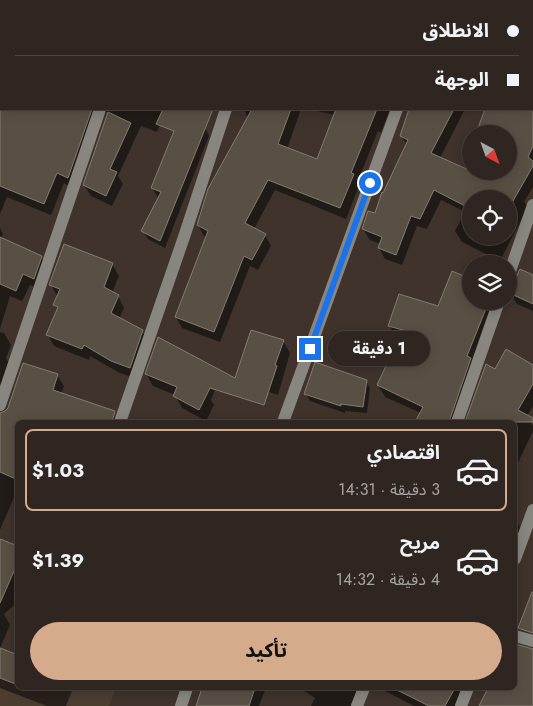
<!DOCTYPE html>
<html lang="ar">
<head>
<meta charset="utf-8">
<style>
  body { margin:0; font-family:Jost,"Noto Sans Arabic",sans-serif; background:#372e2a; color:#f1f3f6; direction:rtl; height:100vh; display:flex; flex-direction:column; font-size:19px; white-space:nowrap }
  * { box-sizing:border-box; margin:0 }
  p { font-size:16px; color:#a7a5a5 }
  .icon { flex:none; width:28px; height:28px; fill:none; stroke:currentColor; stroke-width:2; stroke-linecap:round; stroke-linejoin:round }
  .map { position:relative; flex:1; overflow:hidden; direction:ltr }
  .side { position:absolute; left:15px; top:420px; width:502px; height:270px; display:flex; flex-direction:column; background:#2f2621; border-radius:8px; box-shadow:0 2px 12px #0003,0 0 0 1px #4a433f; direction:rtl }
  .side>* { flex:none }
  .guide { position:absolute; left:0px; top:0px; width:534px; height:110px; box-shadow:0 2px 12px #0003,0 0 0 1px #4a433f; direction:rtl; display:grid; align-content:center; height:110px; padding:0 15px; background:#2f2621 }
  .needle { width:32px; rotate:139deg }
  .buttons { position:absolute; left:462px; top:125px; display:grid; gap:10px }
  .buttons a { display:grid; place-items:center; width:55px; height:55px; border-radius:50%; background:#2f2621; box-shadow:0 2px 12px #0003,0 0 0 1px #4a433f; font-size:25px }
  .end { position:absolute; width:22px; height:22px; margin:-11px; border:6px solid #1a73e8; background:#fff; box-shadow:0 0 0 2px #fff }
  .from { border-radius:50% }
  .bubble { position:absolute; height:35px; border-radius:18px; background:#2f2621; box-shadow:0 2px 12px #0003,0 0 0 1px #4a433f; font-size:16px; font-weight:700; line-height:35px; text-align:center; direction:rtl }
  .guide b { display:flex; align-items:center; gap:18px; height:48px; font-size:19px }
  .guide b+b { border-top:1px solid #4a433f }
  .guide i { width:12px; height:12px; background:#f1f3f6 }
  ul { padding:9px 0 0; list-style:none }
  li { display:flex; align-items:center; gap:15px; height:82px; margin:0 10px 8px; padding:0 5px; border:2px solid transparent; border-radius:8px }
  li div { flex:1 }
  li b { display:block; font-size:19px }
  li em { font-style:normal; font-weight:700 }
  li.current { border-color:#d6ab8b }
  li>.icon { width:45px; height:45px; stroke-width:1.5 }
  .button { display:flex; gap:10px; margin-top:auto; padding:10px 15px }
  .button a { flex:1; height:58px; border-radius:30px; background:#d6ab8b; color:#111; font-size:20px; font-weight:700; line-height:58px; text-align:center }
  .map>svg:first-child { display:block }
  .education { fill:#4c3d31 }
  .shadow { fill:#0007; fill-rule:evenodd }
  .building { fill:#595045; stroke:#857c70 }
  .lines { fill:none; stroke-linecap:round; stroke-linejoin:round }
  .minor { stroke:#898680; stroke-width:12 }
  .route { stroke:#1a73e8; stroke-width:6 }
</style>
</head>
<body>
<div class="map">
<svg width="533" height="706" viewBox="0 0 533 706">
  <rect width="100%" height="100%" fill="#3f332c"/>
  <polygon class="education" points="0,649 17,655 18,688 116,688 109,706 0,706"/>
  <g class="shadow">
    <polygon points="0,0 84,0 1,1 0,33"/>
    <polygon points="145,0 232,0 232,1"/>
    <polygon points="274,0 315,0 316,1 274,1"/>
    <polygon points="0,36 1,109 167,109 157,132 141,126 118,176 123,184 112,206 91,196 84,185 109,113 106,112 98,118 75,189 64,183 51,215 7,197 0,214"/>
    <path d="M533 100V187L524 202 528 207 500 261 462 242 455 231 465 212 441 200 427 229 417 226 402 265 385 259 379 248 381 244 370 240 363 229 376 215 407 145 401 136 410 109H465L440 158 467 169 471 162V171H509V134H483L479 128 487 109H532ZM471 199H509V236H471Z"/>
    <polygon points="244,109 301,109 287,149 317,161 335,115 308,109 390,109 381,133 378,131 357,183 359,186 346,219 275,190 254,229 265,235 271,246 258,270 250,266 220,342 182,328 176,317 207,237 204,236 198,225 248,118"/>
    <polygon points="205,128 209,136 165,248 148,239 143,231 160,197 157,196 152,188"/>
    <polygon points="0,228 3,234 1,239 41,257 48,268 40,289 30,285 22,301 10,296 0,329"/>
    <polygon points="112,264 119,276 112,293 118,296 124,308 119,319 142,331 149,342 136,379 118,372 90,356 89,360 54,346 48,335 58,310 55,305 57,296 51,285"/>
    <polygon points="453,273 471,280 471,301 499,301 458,422 417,422 421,413 385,397 378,385 400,338 396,337 390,326 439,308"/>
    <polygon points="533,277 533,311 517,304 510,293"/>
    <polygon points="0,332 4,333 11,345 6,358 13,370 0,409"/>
    <polygon points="283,341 290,353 278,395 245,384"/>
    <polygon points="24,364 57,375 64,386 61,394 110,411 117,422 18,422 18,488 0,530 0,414 7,412"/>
    <polygon points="486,366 495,370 533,366 533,406 527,416 533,426 533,431 515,469 515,422 466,422"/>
    <polygon points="146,374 219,379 211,400 214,405 206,421 182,408 175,395 153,386"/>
    <polygon points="366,381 370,388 367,413 345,411 345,413 310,401 306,394"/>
    <polygon points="515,523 518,524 524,535 515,549"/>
    <polygon points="0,540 18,548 18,591 14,598 17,603 4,614 10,625 0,648"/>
    <polygon points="515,645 533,650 533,706 482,706 480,704 488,688 515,688"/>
    <polygon points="0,649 18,656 18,688 73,688 66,706 47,706 0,688"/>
    <polygon points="204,688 266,688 259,706 197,706"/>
    <polygon points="299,688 361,688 351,706 311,706 315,698"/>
    <polygon points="379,688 457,688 463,697 458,706 414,706"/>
  </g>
  <g class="building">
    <polygon points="0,109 92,109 68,178 57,173 44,204 0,186"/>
    <polygon points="163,109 213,109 160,241 141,231 161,192 151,188 174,131 156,124"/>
    <polygon points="252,109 291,109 278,144 317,159 336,109 377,109 351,173 354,174 340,208 268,180 245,223 266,234 252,260 244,256 214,332 175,317 208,231 197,225 208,189"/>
    <polygon points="409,109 454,109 431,153 471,171 509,171 509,134 494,134 478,128 485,109 533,109 533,146 528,157 533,161 533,166 509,208 509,199 471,199 471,209 434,190 420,219 411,216 396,255 378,248 382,237 362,229 368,211 375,213 382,192 383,193 408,140 400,136"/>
    <polygon points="108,112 131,123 110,169 117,172 106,196 83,185"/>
    <polygon points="0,237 42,256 34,279 23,274 16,291 0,284"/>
    <polygon points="64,244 113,263 104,287 119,295 111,313 143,330 130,368 111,361 84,345 82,349 46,335 58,307 53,305 60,289 49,285"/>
    <polygon points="520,269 533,275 533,304 509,293"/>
    <polygon points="452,271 471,279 471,296 468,301 489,301 467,356 471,358 449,422 415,422 423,407 377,385 403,330 388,326 399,294 438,306"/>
    <polygon points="251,330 284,340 275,365 277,366 264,405 210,388 199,410 173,396 177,387 145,374 158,337 235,378"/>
    <polygon points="506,349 533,365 533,384 518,410 533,418 533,422 465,422 486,364 495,369"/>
    <polygon points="315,362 367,380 363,407 341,404 341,406 304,394"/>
    <polygon points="23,363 58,374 53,390 115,411 112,422 18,422 18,480 0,472 0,413 5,411 8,408"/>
    <polygon points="0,539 18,546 18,562 0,603"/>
    <polygon points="532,592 533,592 533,633 518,628"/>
    <polygon points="515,644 533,649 533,706 479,706 488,688 515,688"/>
    <polygon points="0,648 18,655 18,685 0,678"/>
    <polygon points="202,688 255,688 249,706 196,706"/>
    <polygon points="393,688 455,688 445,706 429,706"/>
  </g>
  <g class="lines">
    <g class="minor">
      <polyline points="473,0 474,1"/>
      <polyline points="9,1 10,0"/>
      <polyline points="137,1 137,0"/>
      <polyline points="260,1 261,0"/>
      <polyline points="436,1 436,0"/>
      <polyline points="0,27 1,24"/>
      <polyline points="532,70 533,70"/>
      <polyline points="509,274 533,205"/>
      <polyline points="0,405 100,109"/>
      <polyline points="120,422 184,237 226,109"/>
      <polyline points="283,422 397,109"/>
      <polyline points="457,422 499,301"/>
      <polyline points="515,559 533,510"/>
      <polyline points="515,636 533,641"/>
      <polyline points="181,706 187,688"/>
      <polyline points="357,706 364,688"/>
      <polyline points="461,706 468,688"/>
    </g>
  </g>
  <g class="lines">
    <polyline class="route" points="310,349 370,183"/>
  </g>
</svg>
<div class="buttons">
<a><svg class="needle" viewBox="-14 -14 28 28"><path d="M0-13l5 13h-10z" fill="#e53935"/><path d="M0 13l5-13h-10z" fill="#a7a5a5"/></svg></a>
<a><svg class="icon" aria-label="locate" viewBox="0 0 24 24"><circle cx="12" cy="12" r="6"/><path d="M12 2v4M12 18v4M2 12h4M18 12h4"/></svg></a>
<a><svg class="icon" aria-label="layers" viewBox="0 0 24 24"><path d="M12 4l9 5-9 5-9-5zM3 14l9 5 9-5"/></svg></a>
</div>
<i class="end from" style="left:370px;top:183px"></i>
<i class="end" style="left:310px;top:349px"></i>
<div class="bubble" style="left:328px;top:331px;width:102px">1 دقيقة</div>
<div class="guide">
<b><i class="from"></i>الانطلاق</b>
<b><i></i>الوجهة</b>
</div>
<section class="side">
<ul>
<li class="current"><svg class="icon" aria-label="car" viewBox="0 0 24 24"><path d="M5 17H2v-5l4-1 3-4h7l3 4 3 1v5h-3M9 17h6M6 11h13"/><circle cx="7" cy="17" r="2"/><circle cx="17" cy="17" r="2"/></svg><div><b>اقتصادي</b><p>3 دقيقة · 14:31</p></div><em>$1.03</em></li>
<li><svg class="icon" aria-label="car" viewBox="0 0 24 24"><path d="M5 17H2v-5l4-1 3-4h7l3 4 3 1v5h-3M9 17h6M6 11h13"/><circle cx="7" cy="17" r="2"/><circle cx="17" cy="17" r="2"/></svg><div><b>مريح</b><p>4 دقيقة · 14:32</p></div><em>$1.39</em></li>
</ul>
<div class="button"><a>تأكيد</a></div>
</section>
</div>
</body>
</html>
